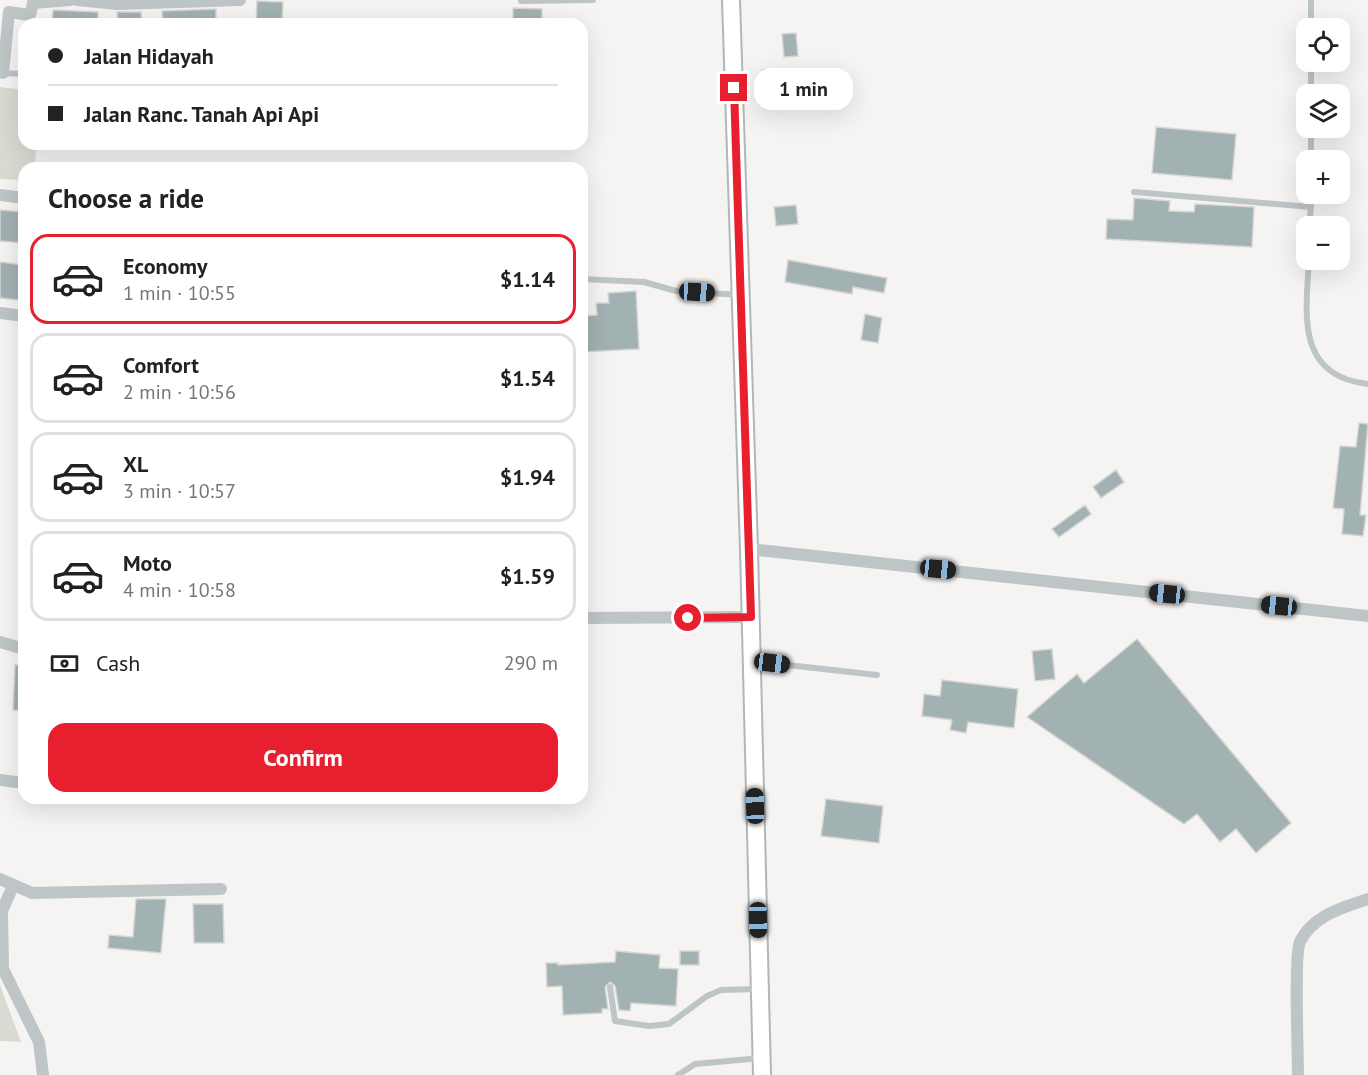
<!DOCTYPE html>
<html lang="en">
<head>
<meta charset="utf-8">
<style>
  body { margin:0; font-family:"PT Sans",sans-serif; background:#f6f6f6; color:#222; height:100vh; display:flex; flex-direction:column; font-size:22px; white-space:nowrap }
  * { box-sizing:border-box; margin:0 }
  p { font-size:20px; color:#767676 }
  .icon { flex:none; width:33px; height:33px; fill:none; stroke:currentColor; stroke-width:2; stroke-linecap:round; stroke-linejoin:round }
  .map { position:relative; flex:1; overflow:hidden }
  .sheet { position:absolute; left:18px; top:162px; width:570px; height:642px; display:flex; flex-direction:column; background:#fff; border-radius:18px; box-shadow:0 6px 24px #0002 }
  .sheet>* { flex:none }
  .banner { position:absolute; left:18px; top:18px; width:570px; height:132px; border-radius:18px; box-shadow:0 6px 24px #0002; display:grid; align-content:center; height:132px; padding:0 30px; background:#fff }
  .controls { position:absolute; left:1296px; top:18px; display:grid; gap:12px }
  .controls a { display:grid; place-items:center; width:54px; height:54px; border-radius:12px; background:#fff; box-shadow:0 6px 24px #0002; font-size:30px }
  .end { position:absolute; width:27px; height:27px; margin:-14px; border:8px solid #e81f2e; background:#fff; box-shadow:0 0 0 3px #fff }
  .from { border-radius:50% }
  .bubble { position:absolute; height:42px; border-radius:18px; background:#fff; box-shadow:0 6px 24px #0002; font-size:20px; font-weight:600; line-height:42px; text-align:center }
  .car { position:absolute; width:18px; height:36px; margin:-18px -9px; border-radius:8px; box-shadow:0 0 4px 2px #0007; background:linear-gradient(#222 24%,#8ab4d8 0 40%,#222 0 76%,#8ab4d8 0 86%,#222 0) }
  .banner b { display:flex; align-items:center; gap:21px; height:57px; font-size:22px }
  .banner b+b { border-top:2px solid #e0e0e0 }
  .banner i { width:15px; height:15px; background:#222 }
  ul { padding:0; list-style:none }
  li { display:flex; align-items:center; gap:18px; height:90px; margin:0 12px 9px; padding:0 18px; border:3px solid #e0e0e0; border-radius:18px }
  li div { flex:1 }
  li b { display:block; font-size:22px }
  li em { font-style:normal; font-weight:600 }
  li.selected { border-color:#e81f2e }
  li>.icon { width:54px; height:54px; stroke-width:1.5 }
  h2 { padding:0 30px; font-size:27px; line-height:72px }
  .pay { display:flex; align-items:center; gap:15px; height:66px; padding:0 30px; font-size:22px }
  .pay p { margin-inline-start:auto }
  .cta { display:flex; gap:12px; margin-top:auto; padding:12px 30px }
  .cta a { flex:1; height:69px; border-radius:18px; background:#e81f2e; color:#fff; font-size:24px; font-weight:600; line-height:69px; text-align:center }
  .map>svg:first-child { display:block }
  .green { fill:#d7dbd1 }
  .building { fill:#a2b1b2; stroke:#d7d6d4; stroke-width:1.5 }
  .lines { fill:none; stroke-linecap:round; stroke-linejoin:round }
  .secondary-casing { stroke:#aeb8ba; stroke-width:20 }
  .lane { stroke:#bec5c7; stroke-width:6 }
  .street { stroke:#bec5c7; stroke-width:12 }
  .secondary { stroke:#fff; stroke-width:16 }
  .route { stroke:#e81f2e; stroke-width:8 }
</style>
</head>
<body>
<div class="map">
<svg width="1368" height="1075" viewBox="0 0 1368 1075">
  <rect width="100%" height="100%" fill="#f6f4f2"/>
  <g class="green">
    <polygon points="0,87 24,90 24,144 36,144 35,168 24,168 24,180 0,179"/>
    <polygon points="0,985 21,1042 0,1041"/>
  </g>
  <g class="building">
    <polygon points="257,1 283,2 282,24 256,24"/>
    <polygon points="513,8 542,9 542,24 513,24"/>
    <polygon points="216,9 216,24 163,24 162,11"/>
    <polygon points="53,10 98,12 98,24 52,24"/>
    <polygon points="117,12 141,12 142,24 118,24"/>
    <polygon points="796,33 798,56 784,57 782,34"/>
    <polygon points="762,70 775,70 776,92 763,92"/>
    <polygon points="1156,127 1236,134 1232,180 1152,173"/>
    <polygon points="1134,198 1170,201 1169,211 1194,212 1195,204 1254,207 1252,247 1106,239 1107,219 1133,220"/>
    <polygon points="796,205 798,224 776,226 774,207"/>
    <polygon points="0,210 24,212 24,243 0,241"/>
    <polygon points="788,260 887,278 884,293 853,287 852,294 785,282"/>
    <polygon points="0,262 23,265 19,300 0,298"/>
    <polygon points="636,291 639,349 582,352 582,316 597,315 596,303 609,303 608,293"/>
    <polygon points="865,314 882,318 878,343 861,340"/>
    <polygon points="1359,423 1368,424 1360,515 1366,515 1363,536 1342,534 1344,509 1333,508 1340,446 1356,447"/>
    <polygon points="1116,470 1124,482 1101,498 1093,487"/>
    <polygon points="1085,505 1091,514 1059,537 1052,529"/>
    <polygon points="1137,639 1291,823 1256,853 1236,829 1220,842 1197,814 1184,824 1027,717 1077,674 1084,683"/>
    <polygon points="1052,649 1055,679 1035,681 1032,651"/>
    <polygon points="15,665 24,665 24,711 13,710"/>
    <polygon points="942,680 1018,689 1014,728 968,722 966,733 950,730 952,720 922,716 924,694 940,696"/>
    <polygon points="826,799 883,806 879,843 821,836"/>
    <polygon points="136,899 166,899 161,953 108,948 109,935 133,937"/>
    <polygon points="193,904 223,904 224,943 194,943"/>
    <polygon points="616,951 660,955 659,968 678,969 676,1006 631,1003 630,1011 619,1010 615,986 610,982 605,987 608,1009 602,1009 602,1013 563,1015 562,986 547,987 546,963 558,963 558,965 615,962"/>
    <rect x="680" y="951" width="19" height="14"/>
  </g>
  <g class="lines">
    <g class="secondary-casing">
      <polyline id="secondary" points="731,0 749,549 762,1075"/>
    </g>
    <g class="lane">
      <polyline points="1311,0 1311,28"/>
      <polyline points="521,1 593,0"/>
      <polyline points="1311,62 1311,94"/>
      <polyline points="3,73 24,74"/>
      <polyline points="1311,128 1311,160"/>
      <polyline points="1134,192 1311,207"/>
      <polyline points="1310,226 1311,194"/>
      <path d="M1309 260C1306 313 1295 376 1368 384"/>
      <polyline points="582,279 644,282 676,291 740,295"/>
      <polyline points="752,661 877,675"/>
      <polyline points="610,987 615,1021 649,1026 669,1024 707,996 721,990 758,989"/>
      <polyline points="678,1075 695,1064 761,1058"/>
    </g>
    <g class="street">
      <polyline points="77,0 118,4 240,0"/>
      <polyline points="33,3 70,0"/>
      <polyline points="0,72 3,73 9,12 30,15 34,0"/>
      <polyline points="0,195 24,198"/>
      <polyline points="0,313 24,316"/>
      <polyline points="749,549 1368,616"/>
      <polyline points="582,618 751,617"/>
      <polyline points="0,642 24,649"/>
      <polyline points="0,780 24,783"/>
      <polyline points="0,879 32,893 221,889"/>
      <polyline points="13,886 2,911 3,969 39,1042 43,1075"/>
      <path d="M1298 1075C1298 1054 1294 954 1300 942 1312 916 1343 907 1368 899"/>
    </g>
    <use href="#secondary" class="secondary"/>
  </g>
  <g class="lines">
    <polyline class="route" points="688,618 751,617 734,88"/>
  </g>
</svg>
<div class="controls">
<a><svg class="icon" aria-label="locate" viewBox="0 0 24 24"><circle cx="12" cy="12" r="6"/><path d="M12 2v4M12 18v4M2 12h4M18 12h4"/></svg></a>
<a><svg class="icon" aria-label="layers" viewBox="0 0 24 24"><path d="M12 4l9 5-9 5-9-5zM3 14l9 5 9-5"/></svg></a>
<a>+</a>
<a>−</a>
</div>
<i class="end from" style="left:688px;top:618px"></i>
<i class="end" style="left:734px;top:88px"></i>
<div class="bubble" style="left:754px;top:68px;width:99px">1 min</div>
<i class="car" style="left:697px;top:292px;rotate:93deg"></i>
<i class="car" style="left:938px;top:569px;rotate:96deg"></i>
<i class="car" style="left:1167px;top:594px;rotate:276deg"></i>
<i class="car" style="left:1279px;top:606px;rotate:276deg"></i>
<i class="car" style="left:772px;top:663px;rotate:97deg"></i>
<i class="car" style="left:755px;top:806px;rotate:358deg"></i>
<i class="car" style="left:758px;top:920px;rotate:179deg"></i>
<div class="banner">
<b><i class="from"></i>Jalan Hidayah</b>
<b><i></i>Jalan Ranc. Tanah Api Api</b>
</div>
<section class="sheet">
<h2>Choose a ride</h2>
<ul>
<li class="selected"><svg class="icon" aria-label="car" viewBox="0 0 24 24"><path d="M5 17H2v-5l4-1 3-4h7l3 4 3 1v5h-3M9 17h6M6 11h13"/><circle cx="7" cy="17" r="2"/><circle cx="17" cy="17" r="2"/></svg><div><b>Economy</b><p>1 min · 10:55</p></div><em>$1.14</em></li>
<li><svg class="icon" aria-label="car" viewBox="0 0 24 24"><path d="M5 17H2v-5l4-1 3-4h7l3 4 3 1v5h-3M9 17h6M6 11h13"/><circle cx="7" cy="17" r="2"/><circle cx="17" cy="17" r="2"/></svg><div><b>Comfort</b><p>2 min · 10:56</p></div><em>$1.54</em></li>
<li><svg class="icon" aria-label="car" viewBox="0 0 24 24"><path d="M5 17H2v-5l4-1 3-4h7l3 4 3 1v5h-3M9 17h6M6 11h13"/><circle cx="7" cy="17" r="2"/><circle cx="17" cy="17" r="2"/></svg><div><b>XL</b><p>3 min · 10:57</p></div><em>$1.94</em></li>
<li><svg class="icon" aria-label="car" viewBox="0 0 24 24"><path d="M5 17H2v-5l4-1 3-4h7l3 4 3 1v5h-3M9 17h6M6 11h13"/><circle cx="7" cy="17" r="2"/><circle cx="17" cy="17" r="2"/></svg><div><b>Moto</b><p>4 min · 10:58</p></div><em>$1.59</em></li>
</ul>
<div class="pay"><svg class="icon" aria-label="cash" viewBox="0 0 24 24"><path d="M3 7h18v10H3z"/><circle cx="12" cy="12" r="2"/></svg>Cash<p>290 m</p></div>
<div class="cta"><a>Confirm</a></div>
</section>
</div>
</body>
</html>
